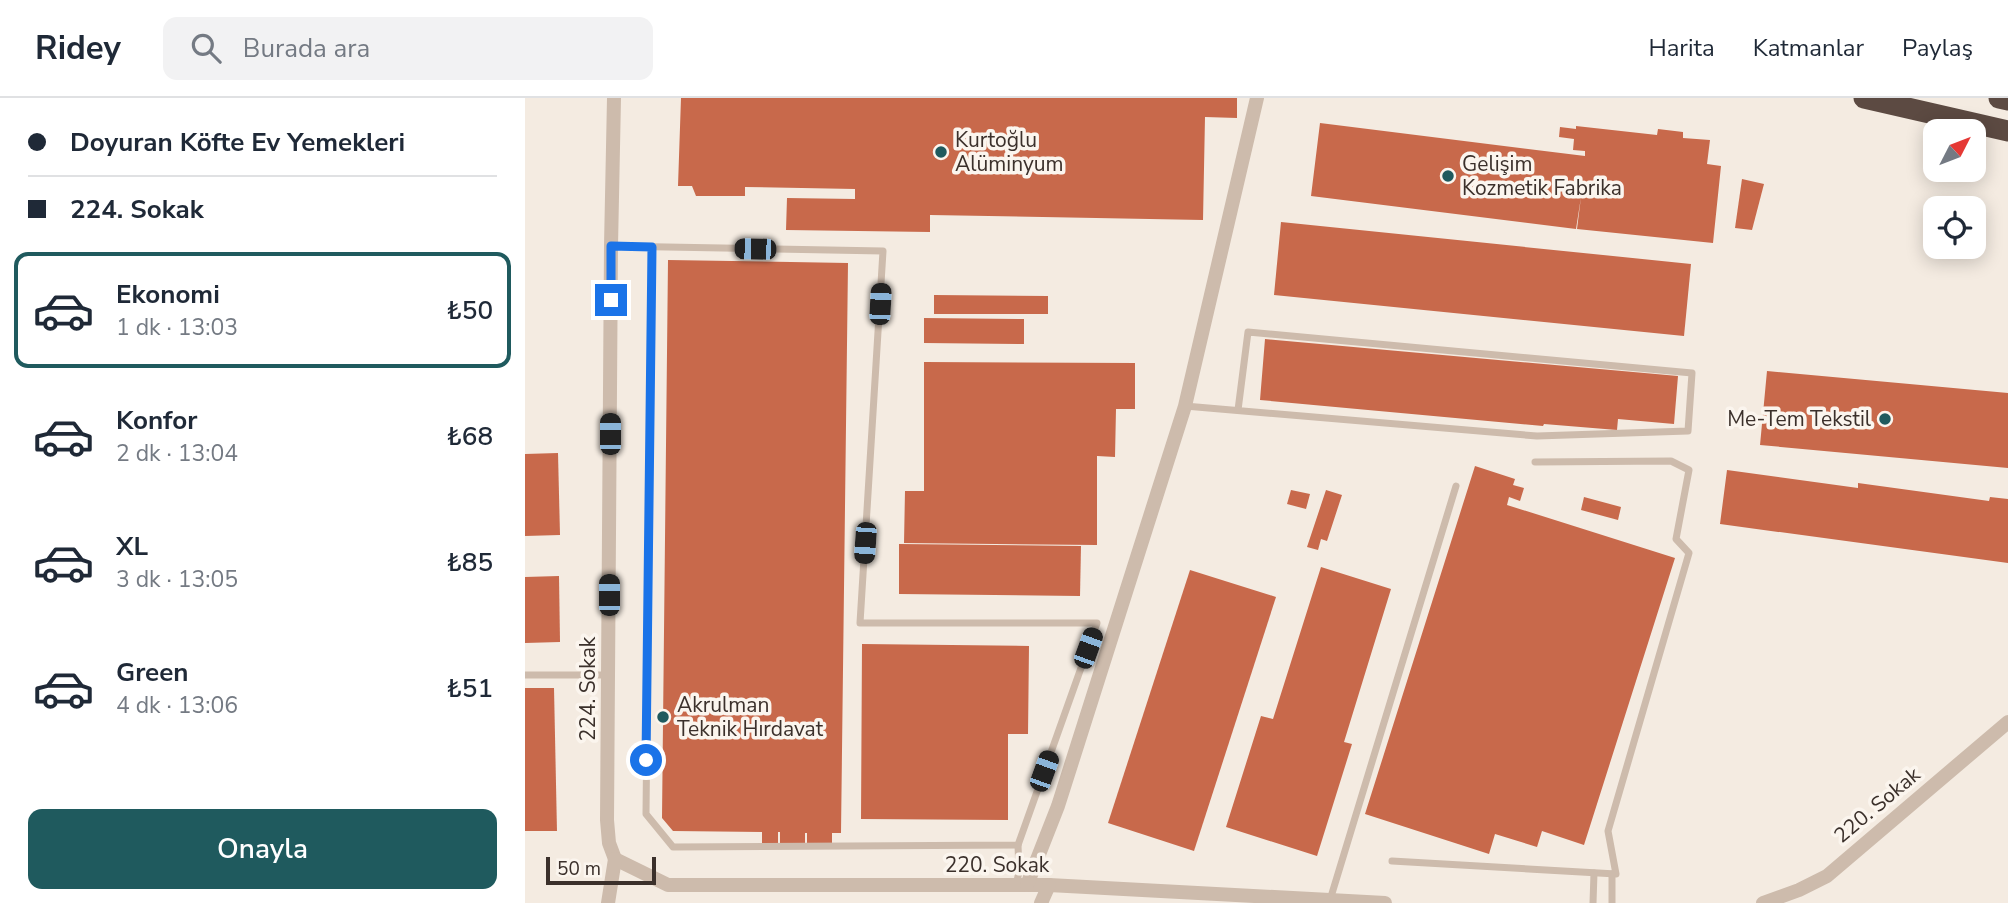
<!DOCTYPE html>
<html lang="tr">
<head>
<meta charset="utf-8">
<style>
  body { margin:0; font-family:"Nunito Sans",sans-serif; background:#f2f2f3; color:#1f2937; height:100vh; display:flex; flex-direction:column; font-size:26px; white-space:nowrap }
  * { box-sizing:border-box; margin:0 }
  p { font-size:23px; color:#747a83 }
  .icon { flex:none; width:38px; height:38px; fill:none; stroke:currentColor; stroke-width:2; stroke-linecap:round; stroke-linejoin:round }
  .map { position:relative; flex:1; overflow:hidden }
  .side { display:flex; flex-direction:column; background:#fff; width:525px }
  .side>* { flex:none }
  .guide { display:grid; align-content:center; height:154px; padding:0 28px; background:#fff }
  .needle { width:46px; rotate:48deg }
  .fabs { position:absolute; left:1398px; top:21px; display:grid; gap:14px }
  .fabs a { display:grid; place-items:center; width:63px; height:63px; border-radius:14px; background:#fff; box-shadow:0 4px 18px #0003; font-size:35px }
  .scale { position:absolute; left:21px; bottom:18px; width:110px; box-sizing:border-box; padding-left:7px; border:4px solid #3b302b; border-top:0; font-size:19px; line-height:24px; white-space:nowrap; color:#3b302b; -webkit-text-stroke:5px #fbf5ee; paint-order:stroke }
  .end { position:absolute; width:32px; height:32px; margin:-16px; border:9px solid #1a73e8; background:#fff; box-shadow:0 0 0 4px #fff }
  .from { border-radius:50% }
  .car { position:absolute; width:21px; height:42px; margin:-21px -10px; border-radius:9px; box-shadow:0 0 5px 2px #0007; background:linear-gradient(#222 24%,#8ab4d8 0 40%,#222 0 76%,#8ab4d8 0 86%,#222 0) }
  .guide b { display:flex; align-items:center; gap:24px; height:66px; font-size:26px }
  .guide b+b { border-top:2px solid #e0e1e3 }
  .guide i { width:18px; height:18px; background:#1f2937 }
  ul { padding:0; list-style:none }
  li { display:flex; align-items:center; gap:21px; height:116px; margin:0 14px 10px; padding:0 14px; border:4px solid transparent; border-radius:14px }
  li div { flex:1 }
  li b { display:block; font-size:26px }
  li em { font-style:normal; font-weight:600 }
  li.current { border-color:#1f5a5e }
  li>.icon { width:63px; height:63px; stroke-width:1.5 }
  .button { display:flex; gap:14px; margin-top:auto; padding:14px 28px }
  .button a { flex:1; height:80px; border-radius:14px; background:#1f5a5e; color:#fff; font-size:28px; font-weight:600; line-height:80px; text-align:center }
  header { display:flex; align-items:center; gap:42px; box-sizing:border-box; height:98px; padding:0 35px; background:#fff; border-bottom:2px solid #e0e1e3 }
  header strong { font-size:33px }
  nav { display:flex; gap:38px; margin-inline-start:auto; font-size:24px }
  .search { width:490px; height:63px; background:#f2f2f3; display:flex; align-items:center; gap:18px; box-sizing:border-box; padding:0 24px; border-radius:14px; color:#747a83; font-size:26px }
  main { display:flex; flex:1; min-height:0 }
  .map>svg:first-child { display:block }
  .building { fill:#c8694b }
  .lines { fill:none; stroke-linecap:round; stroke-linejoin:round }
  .service { stroke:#cdbbac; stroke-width:7 }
  .minor { stroke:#cdbbac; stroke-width:14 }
  .motorway { stroke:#5c4a42; stroke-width:21 }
  .route { stroke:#1a73e8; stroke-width:9 }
  .poi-dot { fill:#1f5a5e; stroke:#fbf5ee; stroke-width:2.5 }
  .labels { text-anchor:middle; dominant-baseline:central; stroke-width:7; stroke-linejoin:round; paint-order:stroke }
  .poi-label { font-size:21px; fill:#3b302b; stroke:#fbf5ee; text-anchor:start }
  .street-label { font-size:21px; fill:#3b302b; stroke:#fbf5ee }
</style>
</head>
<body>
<header>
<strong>Ridey</strong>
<div class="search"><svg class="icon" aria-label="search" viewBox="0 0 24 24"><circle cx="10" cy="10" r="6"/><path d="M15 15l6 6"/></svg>Burada ara</div>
<nav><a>Harita</a><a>Katmanlar</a><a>Paylaş</a></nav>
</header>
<main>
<section class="side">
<div class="guide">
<b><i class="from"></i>Doyuran Köfte Ev Yemekleri</b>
<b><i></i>224. Sokak</b>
</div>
<ul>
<li class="current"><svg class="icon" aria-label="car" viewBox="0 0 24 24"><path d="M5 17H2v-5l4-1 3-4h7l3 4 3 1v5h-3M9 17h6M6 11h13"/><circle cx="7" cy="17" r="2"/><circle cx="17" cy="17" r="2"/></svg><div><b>Ekonomi</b><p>1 dk · 13:03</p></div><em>₺50</em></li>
<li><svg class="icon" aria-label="car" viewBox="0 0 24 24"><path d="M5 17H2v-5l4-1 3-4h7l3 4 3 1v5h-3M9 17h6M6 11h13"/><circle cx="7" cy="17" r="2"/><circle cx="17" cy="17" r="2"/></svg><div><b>Konfor</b><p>2 dk · 13:04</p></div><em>₺68</em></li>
<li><svg class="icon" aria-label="car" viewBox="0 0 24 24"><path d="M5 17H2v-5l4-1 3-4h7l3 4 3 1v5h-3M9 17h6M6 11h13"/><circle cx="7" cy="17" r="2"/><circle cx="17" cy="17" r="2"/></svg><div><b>XL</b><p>3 dk · 13:05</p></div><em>₺85</em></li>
<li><svg class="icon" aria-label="car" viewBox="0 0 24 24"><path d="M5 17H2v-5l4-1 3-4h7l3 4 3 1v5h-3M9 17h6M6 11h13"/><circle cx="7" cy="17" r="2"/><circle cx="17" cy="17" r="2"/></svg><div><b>Green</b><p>4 dk · 13:06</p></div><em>₺51</em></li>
</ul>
<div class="button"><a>Onayla</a></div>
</section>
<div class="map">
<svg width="1483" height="805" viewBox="0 0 1483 805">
  <rect width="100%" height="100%" fill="#f4ebe1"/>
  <g class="building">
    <polygon points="156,0 712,0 712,20 680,19 678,122 405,117 405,134 261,132 262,100 330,101 330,91 220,89 220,98 171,98 167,88 153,88"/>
    <polygon points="795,25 1060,58 1060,53 1048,52 1049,41 1034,39 1035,29 1051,31 1051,28 1132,37 1133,31 1158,34 1158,40 1185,42 1182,66 1196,68 1188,145 1052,131 1056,99 1051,131 786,98"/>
    <polygon points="1217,81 1239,86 1227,132 1210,130"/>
    <polygon points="756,124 1166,166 1159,238 749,197"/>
    <polygon points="143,162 323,165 316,735 307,735 307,746 282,745 282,735 280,735 280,745 255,745 255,734 253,734 253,745 237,745 237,734 148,733 137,720"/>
    <polygon points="409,197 523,198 523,216 409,216"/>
    <polygon points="399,220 499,221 499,246 399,245"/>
    <polygon points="740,241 1153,278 1149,326 1093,321 1092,332 1019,326 1018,328 735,302"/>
    <polygon points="399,264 610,265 610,311 591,311 590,359 572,358 572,447 379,445 380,393 399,393"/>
    <polygon points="1242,273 1483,295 1483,370 1235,347"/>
    <polygon points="33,355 35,437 0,438 0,356"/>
    <polygon points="950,368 990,381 988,387 999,390 995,403 984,399 982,407 1150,460 1059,747 1017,733 1012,749 970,736 964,756 840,716"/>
    <polygon points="1202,372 1333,390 1333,385 1464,403 1465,399 1483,401 1483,465 1195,426"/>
    <polygon points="766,392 785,396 781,411 762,406"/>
    <polygon points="801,392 817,397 802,443 796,441 793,452 782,449"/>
    <polygon points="1059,399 1096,409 1093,422 1056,412"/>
    <polygon points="374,446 556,448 555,498 374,496"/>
    <polygon points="796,469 866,491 819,644 827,646 792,758 701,729 736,618 748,621"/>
    <polygon points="665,472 751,499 669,753 583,725"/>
    <polygon points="34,478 35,544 0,545 0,479"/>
    <polygon points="337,546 504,548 503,636 483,636 483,722 336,721"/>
    <polygon points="0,590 29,590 32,733 0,733"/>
  </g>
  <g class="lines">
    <g class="service">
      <polyline points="86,148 358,153 335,525 572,525 493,747 148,749 121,716 127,149"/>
      <polyline points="660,308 1012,338 1163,333 1167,275 723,234 713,312"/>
      <polyline points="0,577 83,577"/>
      <polyline points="867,763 1091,776 1083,733 1164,455 1151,441 1164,372 1146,363 1010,364"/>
      <polyline points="1087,776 1087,805"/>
      <polyline points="491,787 494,774 493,747"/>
      <polyline points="805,802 931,388"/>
      <polyline points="1068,805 1069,775"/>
    </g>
    <g class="minor">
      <polyline points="89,0 86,148 82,722 84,745 90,761"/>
      <polyline points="90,761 143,787 524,787 860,805"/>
      <polyline points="502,787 533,708 660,308 732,0"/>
      <polyline points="83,805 90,761"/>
      <polyline points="516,805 524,787"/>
      <polyline points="1238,805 1274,792 1302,778 1483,624"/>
    </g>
    <g class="motorway">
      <polyline points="1339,0 1483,33"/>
      <polyline points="1474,0 1483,2"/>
    </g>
  </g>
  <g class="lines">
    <polyline class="route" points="86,202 86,148 127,149 121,662"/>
  </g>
  <g class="poi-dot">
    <circle cx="416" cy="54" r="7"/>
    <circle cx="923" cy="78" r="7"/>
    <circle cx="1360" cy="321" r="7"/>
    <circle cx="138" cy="619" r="7"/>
  </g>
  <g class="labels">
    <g class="poi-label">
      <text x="430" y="42">Kurtoğlu<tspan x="430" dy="24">Alüminyum</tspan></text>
      <text x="937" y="66">Gelişim<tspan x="937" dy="24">Kozmetik Fabrika</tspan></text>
      <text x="1346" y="321" text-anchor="end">Me-Tem Tekstil</text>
      <text x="152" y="607">Akrulman<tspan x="152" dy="24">Teknik Hırdavat</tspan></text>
    </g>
    <g class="street-label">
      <text transform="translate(63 591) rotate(-90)">224. Sokak</text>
      <text transform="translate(1352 707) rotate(-40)">220. Sokak</text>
      <text x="472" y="767">220. Sokak</text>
    </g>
  </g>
</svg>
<div class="fabs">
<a><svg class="needle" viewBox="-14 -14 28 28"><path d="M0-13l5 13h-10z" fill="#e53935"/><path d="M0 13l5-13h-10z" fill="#747a83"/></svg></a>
<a><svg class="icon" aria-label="locate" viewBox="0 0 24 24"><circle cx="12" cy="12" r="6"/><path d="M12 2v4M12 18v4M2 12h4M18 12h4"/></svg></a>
</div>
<div class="scale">50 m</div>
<i class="end from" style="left:121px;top:662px"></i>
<i class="end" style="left:86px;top:202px"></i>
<i class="car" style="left:230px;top:151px;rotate:271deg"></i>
<i class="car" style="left:355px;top:206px;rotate:3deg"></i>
<i class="car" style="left:85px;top:336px;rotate:0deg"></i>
<i class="car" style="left:340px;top:445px;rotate:184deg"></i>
<i class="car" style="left:84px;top:497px;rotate:0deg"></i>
<i class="car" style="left:563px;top:550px;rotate:20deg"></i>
<i class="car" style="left:519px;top:673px;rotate:20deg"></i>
</div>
</main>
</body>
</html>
